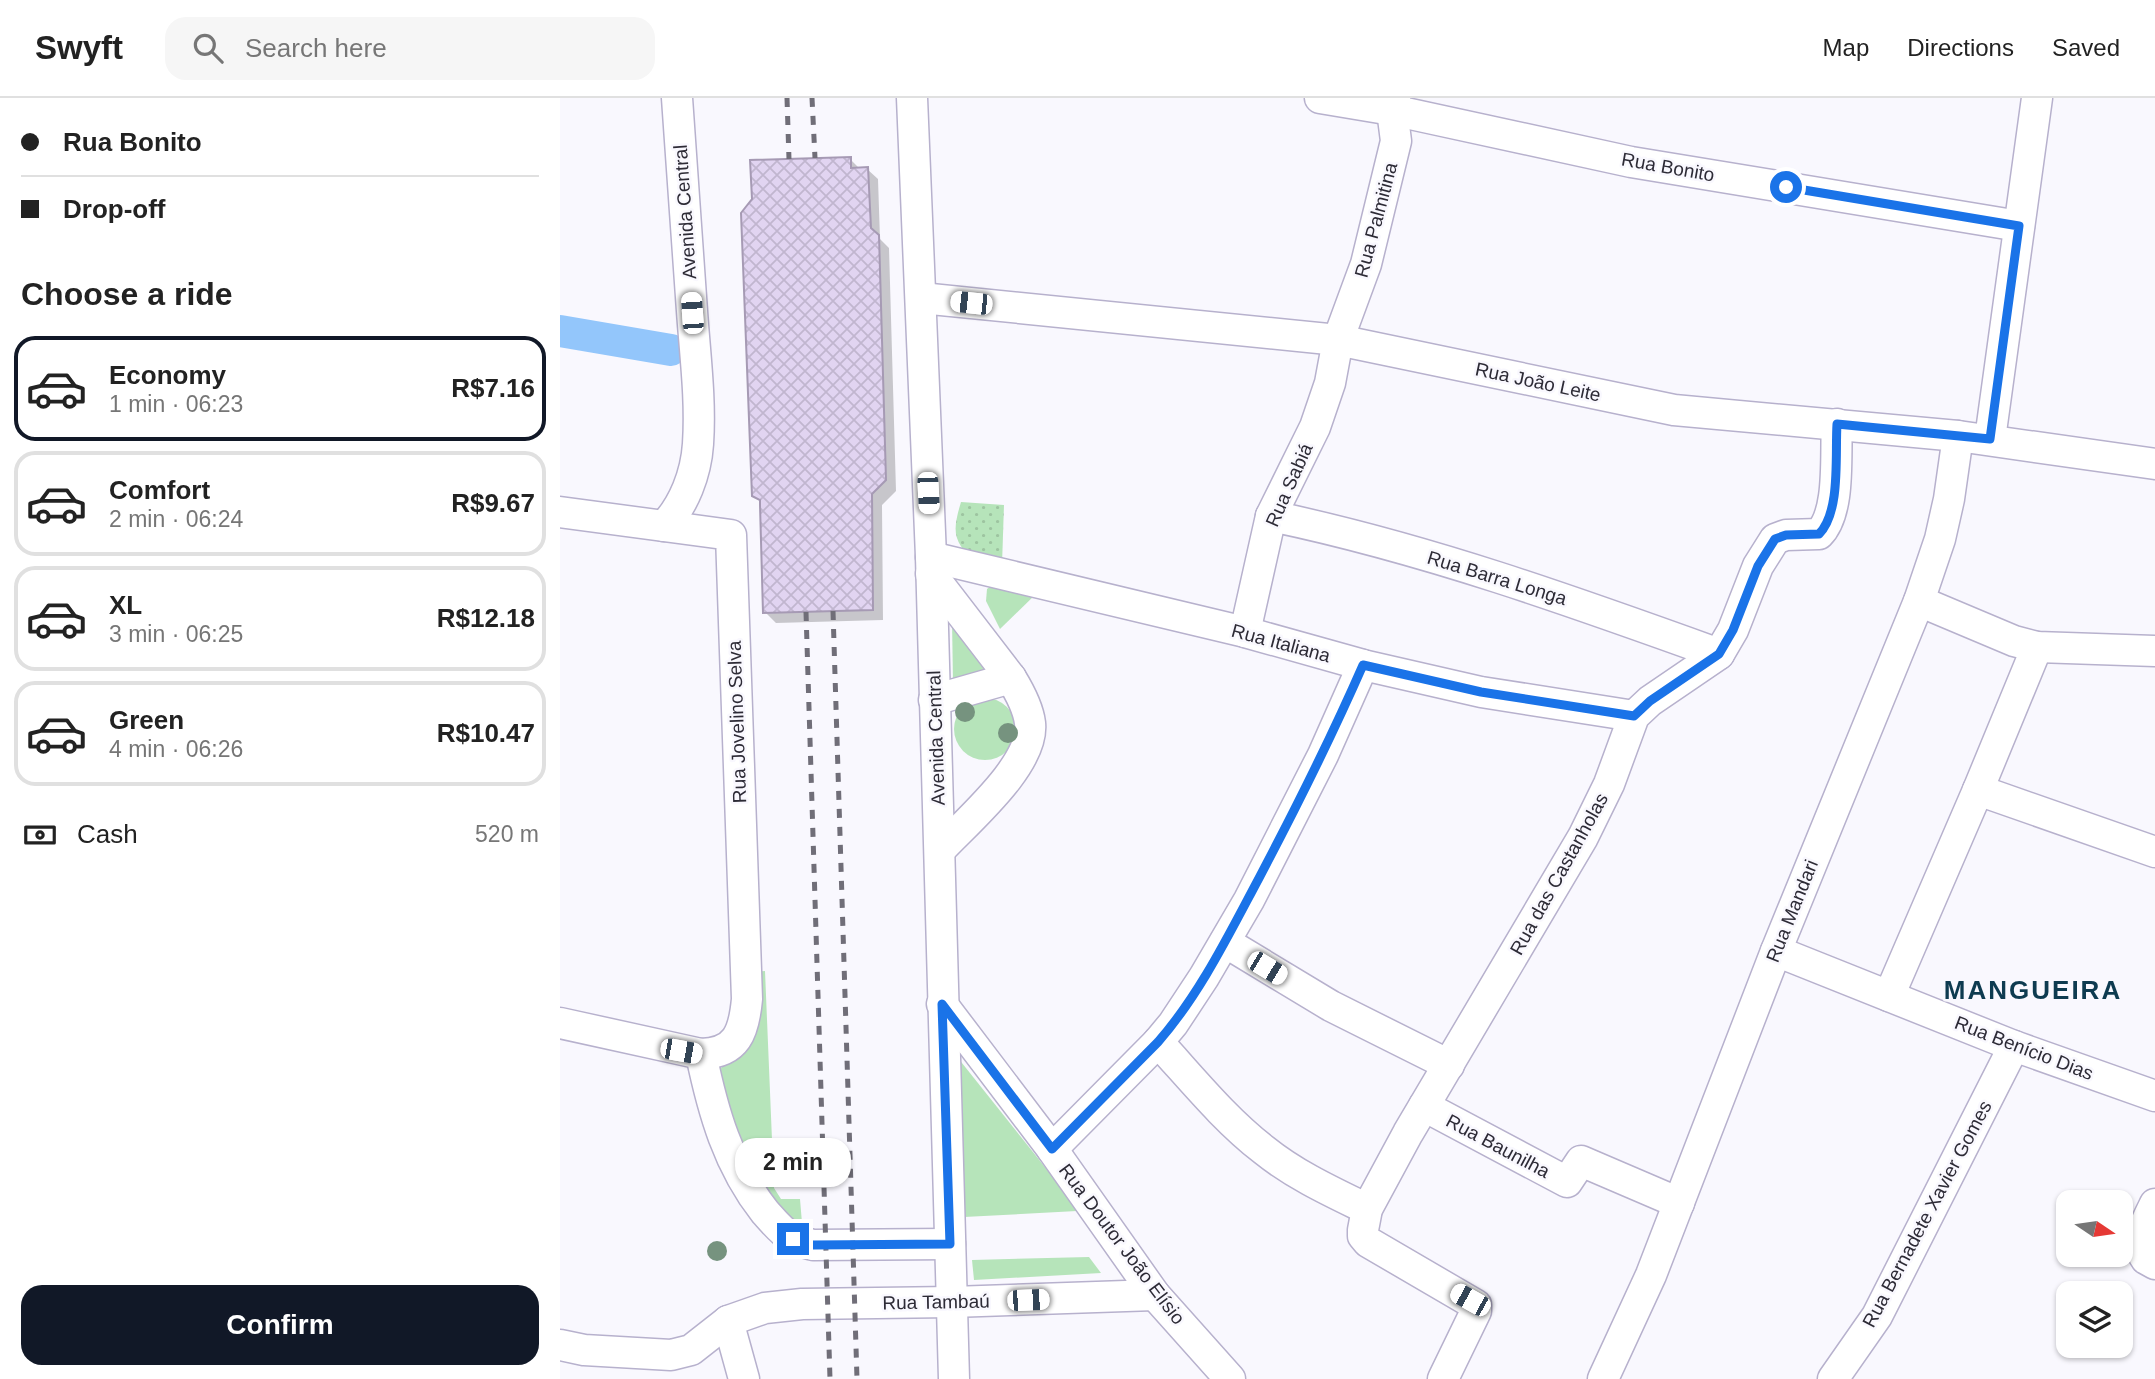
<!DOCTYPE html>
<html lang="en">
<head>
<meta charset="utf-8">
<style>
  body { margin:0; font-family:Helvetica,sans-serif; background:#f6f6f6; color:#222; height:100vh; display:flex; flex-direction:column; font-size:26px; white-space:nowrap }
  * { box-sizing:border-box; margin:0 }
  p { font-size:23px; color:#767676 }
  .icon { flex:none; width:38px; height:38px; fill:none; stroke:currentColor; stroke-width:2; stroke-linecap:round; stroke-linejoin:round }
  .map { position:relative; flex:1; overflow:hidden }
  .sheet { display:flex; flex-direction:column; background:#fff; width:560px }
  .sheet>* { flex:none }
  .top-card { display:grid; align-content:center; height:154px; padding:0 21px; background:#fff }
  .needle { width:46px; rotate:103deg }
  .tools { position:absolute; left:1496px; top:1092px; display:grid; gap:14px }
  .tools a { display:grid; place-items:center; width:77px; height:77px; border-radius:14px; background:#fff; box-shadow:0 2px 5px #0004; font-size:35px }
  .end { position:absolute; width:32px; height:32px; margin:-16px; border:9px solid #1a73e8; background:#fff; box-shadow:0 0 0 4px #fff }
  .from { border-radius:50% }
  .bubble { position:absolute; height:49px; border-radius:21px; background:#fff; box-shadow:0 2px 5px #0004; font-size:23px; font-weight:800; line-height:49px; text-align:center }
  .car { position:absolute; width:21px; height:42px; margin:-21px -10px; border-radius:9px; box-shadow:0 0 5px 2px #0007; background:linear-gradient(#fff 24%,#345 0 40%,#fff 0 76%,#345 0 86%,#fff 0) }
  .top-card b { display:flex; align-items:center; gap:24px; height:66px; font-size:26px }
  .top-card b+b { border-top:2px solid #e0e0e0 }
  .top-card i { width:18px; height:18px; background:#222 }
  ul { padding:0; list-style:none }
  li { display:flex; align-items:center; gap:21px; height:105px; margin:0 14px 10px; padding:0 7px; border:4px solid #e0e0e0; border-radius:21px }
  li div { flex:1 }
  li b { display:block; font-size:26px }
  li em { font-style:normal; font-weight:800 }
  li.active { border-color:#111827 }
  li>.icon { width:63px; height:63px; stroke-width:1.5 }
  h2 { padding:0 21px; font-size:32px; line-height:84px }
  .pay { display:flex; align-items:center; gap:18px; height:77px; padding:0 21px; font-size:26px }
  .pay p { margin-inline-start:auto }
  .button { display:flex; gap:14px; margin-top:auto; padding:14px 21px }
  .button a { flex:1; height:80px; border-radius:21px; background:#111827; color:#fff; font-size:28px; font-weight:800; line-height:80px; text-align:center }
  header { display:flex; align-items:center; gap:42px; box-sizing:border-box; height:98px; padding:0 35px; background:#fff; border-bottom:2px solid #e0e0e0 }
  header strong { font-size:33px }
  nav { display:flex; gap:38px; margin-inline-start:auto; font-size:24px }
  .search { width:490px; height:63px; background:#f6f6f6; display:flex; align-items:center; gap:18px; box-sizing:border-box; padding:0 24px; border-radius:21px; color:#767676; font-size:26px }
  main { display:flex; flex:1; min-height:0 }
  .map>svg:first-child { display:block }
  .grass { fill:url(#grass-dots) }
  .park { fill:#b6e4ba }
  .shadow { fill:#0003 }
  .lines { fill:none; stroke-linecap:round; stroke-linejoin:round }
  .canal { stroke:#93c6fb; stroke-width:32 }
  .building { fill:url(#building-cross-hatch); stroke:#a69ab4; stroke-width:2 }
  .minor-casing { stroke:#b7b1cd; stroke-width:33 }
  .minor { stroke:#fff; stroke-width:30 }
  .rail { stroke:#706e78; stroke-width:5; stroke-dasharray:9 9; stroke-linecap:butt }
  .tree { fill:#76937f }
  .route { stroke:#1a73e8; stroke-width:9 }
  .labels { text-anchor:middle; dominant-baseline:central; stroke-width:5; stroke-linejoin:round; paint-order:stroke }
  .street-label { font-size:19px; fill:#2d2b36; stroke:#f9f8fe }
  .district-label { font-size:26px; font-weight:bold; letter-spacing:2px; fill:#0e3b50; stroke:#f9f8fe }
</style>
</head>
<body>
<header>
<strong>Swyft</strong>
<div class="search"><svg class="icon" aria-label="search" viewBox="0 0 24 24"><circle cx="10" cy="10" r="6"/><path d="M15 15l6 6"/></svg>Search here</div>
<nav><a>Map</a><a>Directions</a><a>Saved</a></nav>
</header>
<main>
<section class="sheet">
<div class="top-card">
<b><i class="from"></i>Rua Bonito</b>
<b><i></i>Drop-off</b>
</div>
<h2>Choose a ride</h2>
<ul>
<li class="active"><svg class="icon" aria-label="car" viewBox="0 0 24 24"><path d="M5 17H2v-5l4-1 3-4h7l3 4 3 1v5h-3M9 17h6M6 11h13"/><circle cx="7" cy="17" r="2"/><circle cx="17" cy="17" r="2"/></svg><div><b>Economy</b><p>1 min · 06:23</p></div><em>R$7.16</em></li>
<li><svg class="icon" aria-label="car" viewBox="0 0 24 24"><path d="M5 17H2v-5l4-1 3-4h7l3 4 3 1v5h-3M9 17h6M6 11h13"/><circle cx="7" cy="17" r="2"/><circle cx="17" cy="17" r="2"/></svg><div><b>Comfort</b><p>2 min · 06:24</p></div><em>R$9.67</em></li>
<li><svg class="icon" aria-label="car" viewBox="0 0 24 24"><path d="M5 17H2v-5l4-1 3-4h7l3 4 3 1v5h-3M9 17h6M6 11h13"/><circle cx="7" cy="17" r="2"/><circle cx="17" cy="17" r="2"/></svg><div><b>XL</b><p>3 min · 06:25</p></div><em>R$12.18</em></li>
<li><svg class="icon" aria-label="car" viewBox="0 0 24 24"><path d="M5 17H2v-5l4-1 3-4h7l3 4 3 1v5h-3M9 17h6M6 11h13"/><circle cx="7" cy="17" r="2"/><circle cx="17" cy="17" r="2"/></svg><div><b>Green</b><p>4 min · 06:26</p></div><em>R$10.47</em></li>
</ul>
<div class="pay"><svg class="icon" aria-label="cash" viewBox="0 0 24 24"><path d="M3 7h18v10H3z"/><circle cx="12" cy="12" r="2"/></svg>Cash<p>520 m</p></div>
<div class="button"><a>Confirm</a></div>
</section>
<div class="map">
<svg width="1595" height="1281" viewBox="0 0 1595 1281">
  <defs>
    <pattern id="grass-dots" width="8" height="8" patternUnits="userSpaceOnUse" patternTransform="scale(1.75)"><rect width="8" height="8" fill="#b6e4ba"/><path d="M2 2h.1M6 6h.1" fill="none" stroke="#9dc4a0" stroke-width="1.8" stroke-linecap="round"/></pattern>
    <pattern id="building-cross-hatch" width="8" height="8" patternUnits="userSpaceOnUse" patternTransform="scale(1.75)"><rect width="8" height="8" fill="#e1d4f1"/><path d="M0 0l8 8M0 8l8-8" fill="none" stroke="#c1b6cf"/></pattern>
  </defs>
  <rect width="100%" height="100%" fill="#f9f8fe"/>
  <path class="grass" d="M401 404 444 407 442 467H418C394 444 391 437 401 404Z"/>
  <g class="park">
    <polygon points="431,488 478,494 440,531 426,503 427,491"/>
    <polygon points="392,522 428,571 393,586"/>
    <circle cx="425" cy="631" r="31"/>
    <polygon points="205,873 214,1090 221,1101 240,1101 243,1137 206,1125 157,976 169,959 194,874"/>
    <polygon points="394,955 516,1108 517,1113 404,1119"/>
    <polygon points="529,1159 541,1175 414,1182 412,1162"/>
  </g>
  <polygon class="shadow" points="290,61 300,71 307,71 318,81 320,141 329,150 336,393 322,407 323,522 216,525 205,514 202,405 194,398"/>
  <g class="lines">
    <polyline class="canal" points="0,233 111,252"/>
  </g>
  <polygon class="building" points="291,59 291,70 308,69 311,130 319,137 326,382 312,396 313,512 203,515 200,407 200,402 192,398 181,115 192,101 190,62"/>
  <g class="lines">
    <g class="minor-casing">
      <g id="minor">
        <polyline points="352,0 371,459 394,1281"/>
        <polyline points="760,0 832,12 1071,64 1459,128"/>
        <polyline points="361,200 778,242 1114,312 1398,338 1595,366"/>
        <polyline points="1430,341 1477,0"/>
        <path d="M0 414 171 437 187 901C184 934 177 955 141 956"/>
        <path d="M711 418C864 450 1012 503 1159 556"/>
        <path d="M104 428C124 407 136 376 138 346 141 302 135 257 132 213 127 142 122 71 117 0"/>
        <polyline points="371,459 685,534 803,567 921,594 1074,618"/>
        <path d="M371 476 451 580C459 593 468 609 470 625 475 666 407 723 380 752"/>
        <polyline points="1359,503 1454,543 1477,549 1595,553"/>
        <polyline points="685,534 711,418 755,329 770,285 778,242 806,166 836,43 832,12 835,0"/>
        <polyline points="374,602 451,580"/>
        <polyline points="1418,692 1595,754"/>
        <polyline points="665,844 771,908 889,967"/>
        <polyline points="1216,853 1454,948 1595,998"/>
        <polyline points="1329,898 1418,692 1477,549"/>
        <polyline points="382,906 492,1051 595,1197 670,1281"/>
        <path d="M0 925 141 956C153 1014 168 1067 205 1114 213 1123 222 1134 232 1140 238 1143 246 1145 253 1147L390 1146"/>
        <path d="M598 944C632 981 664 1021 704 1052 735 1077 772 1094 807 1111"/>
        <polyline points="864,1008 1007,1084 1021,1063 1119,1105"/>
        <polyline points="492,1051 598,944 613,926 644,879 689,802 763,657 803,567"/>
        <path d="M1595 1106C1587 1122 1574 1145 1586 1161L1595 1166"/>
        <polyline points="168,1223 184,1281"/>
        <polyline points="0,1247 24,1252 111,1257 131,1252 168,1223 205,1210 242,1206 392,1204 595,1197"/>
        <path d="M883 1281 916 1213V1207L808 1144 803 1138V1132L807 1111 848 1035 1023 739 1049 686 1074 618 1090 603 1159 556 1173 532 1198 468 1215 441 1226 437 1259 436C1281 414 1275 357 1277 326"/>
        <polyline points="1043,1281 1091,1177 1216,853 1359,503 1380,441 1389,401 1398,338"/>
        <polyline points="1273,1281 1317,1218 1454,948"/>
      </g>
    </g>
    <use href="#minor" class="minor"/>
    <g class="rail">
      <polyline points="227,0 229,61"/>
      <polyline points="252,0 255,60"/>
      <polyline points="273,513 297,1281"/>
      <polyline points="246,514 270,1281"/>
    </g>
  </g>
  <g class="tree">
    <circle cx="405" cy="614" r="10"/>
    <circle cx="448" cy="635" r="10"/>
    <circle cx="157" cy="1153" r="10"/>
  </g>
  <g class="lines">
    <path class="route" d="M233 1141 253 1147 390 1146 382 906 492 1051 598 944C640 896 669 836 699 780 736 710 771 640 803 567L921 594 1074 618 1090 603 1159 556 1173 532 1198 468 1215 441 1226 437 1259 436C1281 414 1275 357 1277 326L1430 341 1459 128 1226 89"/>
  </g>
  <g class="labels">
    <g class="street-label">
      <text transform="translate(1108 69) rotate(10)">Rua Bonito</text>
      <text transform="translate(125 114) rotate(-94)">Avenida Central</text>
      <text transform="translate(816 122) rotate(-75)">Rua Palmitina</text>
      <text transform="translate(978 284) rotate(12)">Rua João Leite</text>
      <text transform="translate(729 387) rotate(-66)">Rua Sabiá</text>
      <text transform="translate(937 480) rotate(17)">Rua Barra Longa</text>
      <text transform="translate(721 545) rotate(15)">Rua Italiana</text>
      <text transform="translate(177 624) rotate(-92)">Rua Jovelino Selva</text>
      <text transform="translate(376 640) rotate(-92)">Avenida Central</text>
      <text transform="translate(999 776) rotate(-61)">Rua das Castanholas</text>
      <text transform="translate(1232 813) rotate(-68)">Rua Mandari</text>
      <text transform="translate(1464 950) rotate(21)">Rua Benício Dias</text>
      <text transform="translate(938 1048) rotate(28)">Rua Baunilha</text>
      <text transform="translate(1367 1116) rotate(-62)">Rua Bernadete Xavier Gomes</text>
      <text transform="translate(562 1146) rotate(53)">Rua Doutor João Elísio</text>
      <text transform="translate(376 1204) rotate(-1)">Rua Tambaú</text>
    </g>
    <g class="district-label">
      <text x="1473" y="892">MANGUEIRA</text>
    </g>
  </g>
</svg>
<div class="tools">
<a><svg class="needle" viewBox="-14 -14 28 28"><path d="M0-13l5 13h-10z" fill="#e53935"/><path d="M0 13l5-13h-10z" fill="#767676"/></svg></a>
<a><svg class="icon" aria-label="layers" viewBox="0 0 24 24"><path d="M12 4l9 5-9 5-9-5zM3 14l9 5 9-5"/></svg></a>
</div>
<i class="end from" style="left:1226px;top:89px"></i>
<i class="end" style="left:233px;top:1141px"></i>
<div class="bubble" style="left:175px;top:1040px;width:116px">2 min</div>
<i class="car" style="left:411px;top:205px;rotate:276deg"></i>
<i class="car" style="left:132px;top:215px;rotate:356deg"></i>
<i class="car" style="left:368px;top:395px;rotate:177deg"></i>
<i class="car" style="left:707px;top:870px;rotate:121deg"></i>
<i class="car" style="left:121px;top:953px;rotate:100deg"></i>
<i class="car" style="left:468px;top:1202px;rotate:88deg"></i>
<i class="car" style="left:910px;top:1202px;rotate:299deg"></i>
</div>
</main>
</body>
</html>
